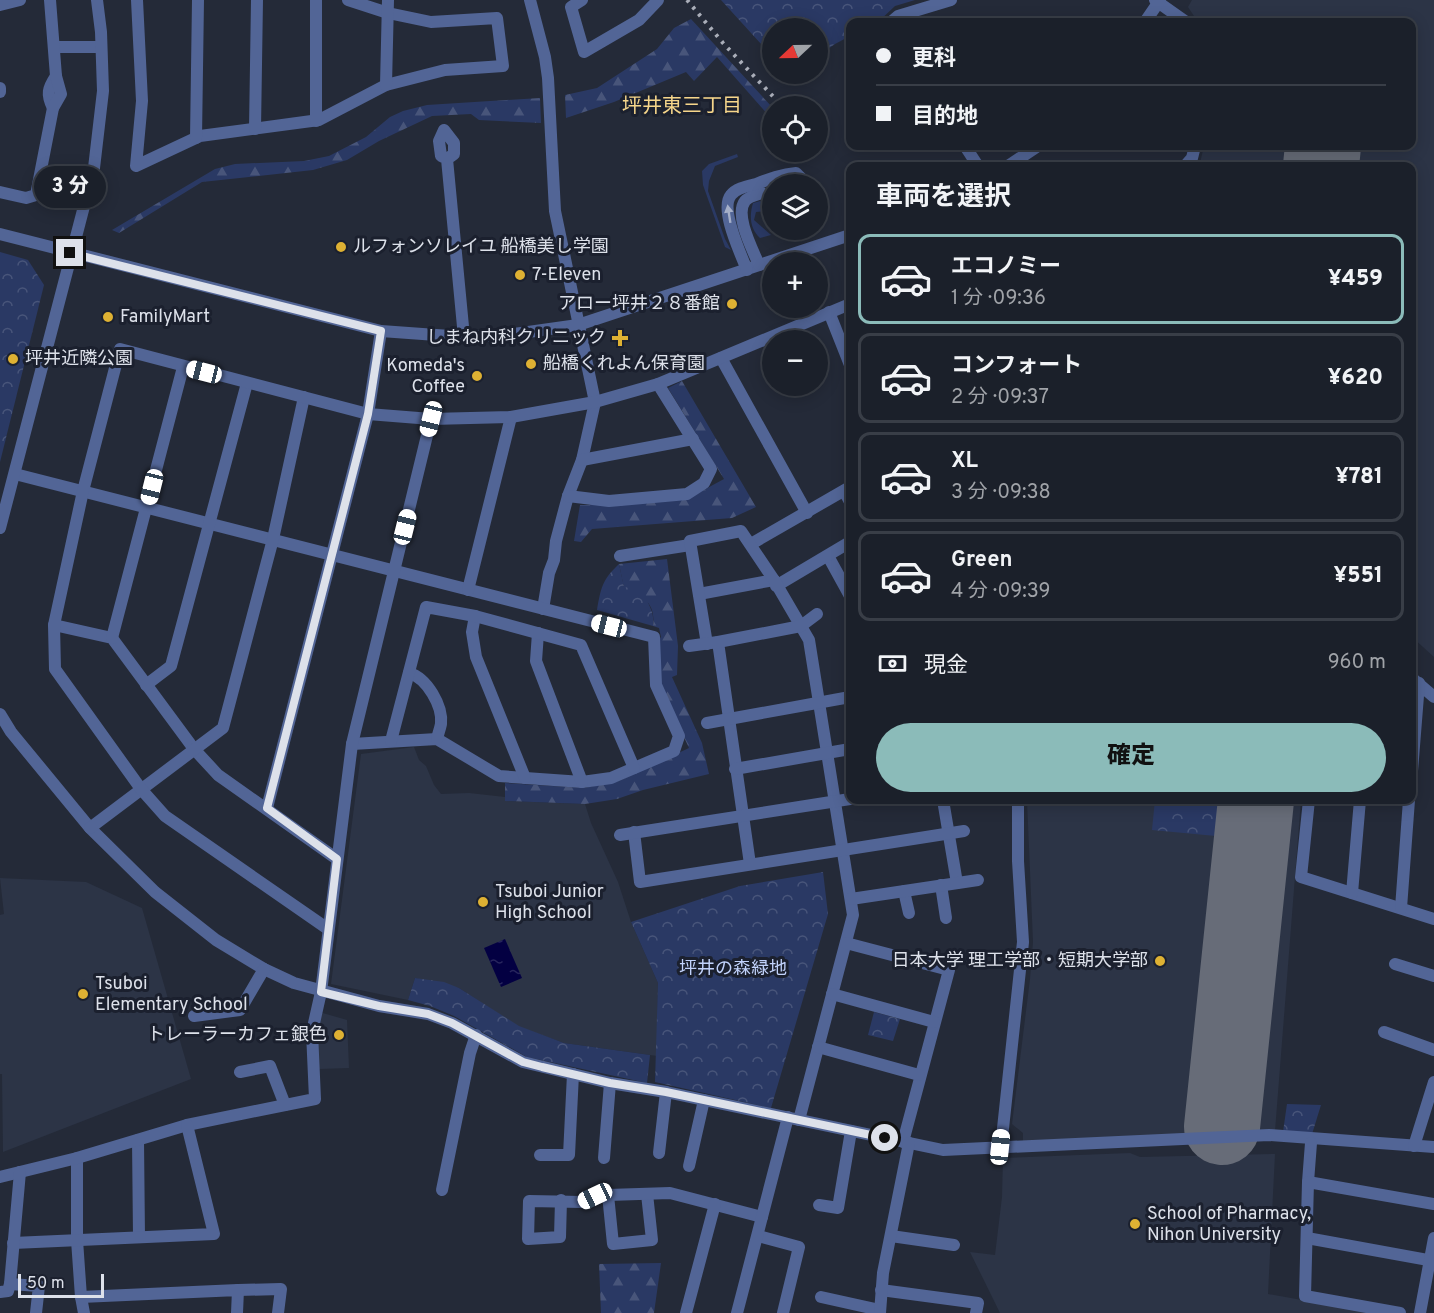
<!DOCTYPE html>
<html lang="ja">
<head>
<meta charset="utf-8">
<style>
  body { margin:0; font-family:Overpass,"Noto Sans JP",sans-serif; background:#242832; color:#f1f3f6; height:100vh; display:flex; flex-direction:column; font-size:22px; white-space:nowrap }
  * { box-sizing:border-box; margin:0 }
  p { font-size:20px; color:#a0a3a8 }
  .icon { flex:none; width:33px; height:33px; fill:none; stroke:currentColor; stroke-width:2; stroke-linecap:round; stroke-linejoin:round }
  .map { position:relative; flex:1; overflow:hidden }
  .panel { position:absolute; left:846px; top:162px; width:570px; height:642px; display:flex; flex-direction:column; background:#1b202a; border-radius:12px; box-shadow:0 3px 15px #0003,0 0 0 2px #393e47 }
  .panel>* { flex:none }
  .guide { position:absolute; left:846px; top:18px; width:570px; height:132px; border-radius:12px; box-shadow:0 3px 15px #0003,0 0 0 2px #393e47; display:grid; align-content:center; height:132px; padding:0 30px; background:#1b202a }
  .needle { width:39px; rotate:248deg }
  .controls { position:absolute; left:762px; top:18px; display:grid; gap:12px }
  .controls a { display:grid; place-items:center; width:66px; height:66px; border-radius:50%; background:#1b202a; box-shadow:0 3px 15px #0003,0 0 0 2px #393e47; font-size:30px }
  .scale { position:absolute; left:18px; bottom:15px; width:86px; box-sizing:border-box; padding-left:6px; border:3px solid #dde1ea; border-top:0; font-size:16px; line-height:21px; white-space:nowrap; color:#dde1ea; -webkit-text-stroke:4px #1b202e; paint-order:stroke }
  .end { position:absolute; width:27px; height:27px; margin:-14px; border:8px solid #dde1ea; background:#111; box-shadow:0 0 0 3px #111 }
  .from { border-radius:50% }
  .bubble { position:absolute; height:42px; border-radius:21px; background:#1b202a; box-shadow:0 3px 15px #0003,0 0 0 2px #393e47; font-size:20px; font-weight:800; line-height:42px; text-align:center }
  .car { position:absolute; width:18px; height:36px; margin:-18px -9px; border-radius:8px; box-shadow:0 0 4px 2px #0007; background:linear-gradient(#fff 24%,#345 0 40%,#fff 0 76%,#345 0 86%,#fff 0) }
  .guide b { display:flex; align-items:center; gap:21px; height:57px; font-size:22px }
  .guide b+b { border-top:2px solid #393e47 }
  .guide i { width:15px; height:15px; background:#f1f3f6 }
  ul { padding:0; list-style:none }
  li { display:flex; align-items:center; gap:18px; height:90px; margin:0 12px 9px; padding:0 18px; border:3px solid #393e47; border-radius:12px }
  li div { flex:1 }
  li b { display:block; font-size:22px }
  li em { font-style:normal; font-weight:800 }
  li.selected { border-color:#8bbbb9 }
  li>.icon { width:54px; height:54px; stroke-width:1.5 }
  h2 { padding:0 30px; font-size:27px; line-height:72px }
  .pay { display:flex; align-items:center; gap:15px; height:66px; padding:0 30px; font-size:22px }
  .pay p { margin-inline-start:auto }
  .action { display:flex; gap:12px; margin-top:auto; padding:12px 30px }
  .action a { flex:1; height:69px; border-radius:36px; background:#8bbbb9; color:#111; font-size:24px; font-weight:800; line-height:69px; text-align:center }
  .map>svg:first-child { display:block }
  .built { fill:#2c3446 }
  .grass { fill:#2a3964 }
  .forest { fill:url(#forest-firs) }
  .park { fill:url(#park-crowns) }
  .water { fill:url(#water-ripples) }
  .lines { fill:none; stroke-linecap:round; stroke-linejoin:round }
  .runway { stroke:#676c78; stroke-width:76 }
  .minor { stroke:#526596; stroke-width:12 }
  .rail { stroke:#aaaeb9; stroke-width:4; stroke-dasharray:3 6; stroke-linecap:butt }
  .oneway { fill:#a5afc8 }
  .route { stroke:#dde1ea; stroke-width:8 }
  .poi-dot { fill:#deb133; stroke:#1b202e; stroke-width:2 }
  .labels { text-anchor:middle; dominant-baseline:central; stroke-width:6; stroke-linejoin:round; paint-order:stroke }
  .poi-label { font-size:18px; fill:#dde1ea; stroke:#1b202e; text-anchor:start }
  .park-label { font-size:18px; fill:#c1d2fb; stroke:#1b202e }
  .neighbourhood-label { font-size:20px; fill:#f6d68b; stroke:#1b202e }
</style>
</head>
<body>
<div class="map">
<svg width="1434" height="1313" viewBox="0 0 1434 1313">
  <defs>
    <pattern id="forest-firs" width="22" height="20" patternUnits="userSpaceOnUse" patternTransform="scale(1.5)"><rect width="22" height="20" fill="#2a3964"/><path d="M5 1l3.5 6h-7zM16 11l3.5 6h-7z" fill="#48557a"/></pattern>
    <pattern id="park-crowns" width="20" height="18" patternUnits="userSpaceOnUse" patternTransform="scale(1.5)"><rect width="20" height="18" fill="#2a3964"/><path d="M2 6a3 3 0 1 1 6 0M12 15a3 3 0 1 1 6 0" fill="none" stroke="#48557a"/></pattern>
    <pattern id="water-ripples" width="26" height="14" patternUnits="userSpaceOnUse" patternTransform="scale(1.5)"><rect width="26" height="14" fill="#030042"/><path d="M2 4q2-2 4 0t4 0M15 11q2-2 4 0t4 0" fill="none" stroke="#27255d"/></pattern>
  </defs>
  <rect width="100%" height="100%" fill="#242a38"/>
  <g class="built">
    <polygon points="1192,0 1434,0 1434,657 1412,637 1412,166 1196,166 1200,163 1204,146 1412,146 1412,22 1198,22 1188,7"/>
    <polygon points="414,747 419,760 426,766 434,785 441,794 469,793 505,797 506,801 585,804 591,823 618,882 631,922 658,983 657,1056 564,1043 519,1027 459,988 415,978 408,1000 331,984 361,754"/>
    <polygon points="1027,800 1301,800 1275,1131 1023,1141 1023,1133 1012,1124 1030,979 1033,942"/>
    <polygon points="0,878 86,882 142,908 191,1079 3,1152 2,1074 0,1074 0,915 4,914"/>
    <polygon points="319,1012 347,1020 349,1068 319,1069 316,1024"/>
    <polygon points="1130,1153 1140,1157 1275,1154 1268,1294 1374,1313 1000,1313 970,1252 995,1255 1002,1197 1003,1158"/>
  </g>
  <g class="grass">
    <polygon points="737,154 738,157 715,166 709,181 708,191 725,239 731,250 725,247 703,185 702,171 709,164"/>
    <path d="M760 201 768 204 764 207 766 211 756 212 754 220 771 235 760 238C750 229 749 216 753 203Z"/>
  </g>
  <g class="forest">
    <polygon points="691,19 772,107 772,128 766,130 763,128 770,117 717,57 694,81 686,72 614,102 566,118 565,95 597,88 657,49 674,28"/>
    <polygon points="540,98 541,123 479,120 471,114 432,116 379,141 347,160 313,170 202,182 119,233 112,230 215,169 235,164 304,161 329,156 366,137 390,117 403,111 427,105"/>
    <polygon points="682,381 756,507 732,518 592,529 581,542 574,541 580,505 616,505 687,499 724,479 668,388"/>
    <path d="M667 559 678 646 677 675 672 677 702 743 709 774 643 790 617 799 585 804 505 801V783L584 788 619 781 689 748 659 683 657 641 661 637 659 628 653 626C656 602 643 597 624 588L619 564Z"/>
    <polygon points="661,1263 654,1313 601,1313 599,1264"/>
  </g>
  <g class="park">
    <polygon points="721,0 915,0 895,6 878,22 850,22 850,36 835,44 818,56 818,28 772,28 772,56"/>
    <polygon points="0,252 28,260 44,285 0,462"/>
    <path d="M619 564 624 587 644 590C647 606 655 609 653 626L597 610C601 588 602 580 619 564Z"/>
    <polygon points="1155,800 1219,800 1216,836 1152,830"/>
    <polygon points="823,872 828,914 771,1108 655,1082 658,983 631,922 740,886"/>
    <polygon points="415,978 444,982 459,988 519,1026 564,1043 650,1055 647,1083 527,1057 454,1016 430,1006 408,1000"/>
    <polygon points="874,1012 900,1019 893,1041 868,1035"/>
    <polygon points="1287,1104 1321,1105 1312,1134 1283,1132"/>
  </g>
  <polygon class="water" points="505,939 522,978 501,987 484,948"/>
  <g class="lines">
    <g class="runway">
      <polyline points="1321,166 1323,146"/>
      <polyline points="1222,1127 1256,800"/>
    </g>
    <g class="minor">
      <polyline points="137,0 142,101 136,166 200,136 319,120 386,85 445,70 503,66 497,18 431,22 388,13 348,0"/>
      <polyline points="530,0 545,57 548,78 555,211 595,402 582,460 568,496 556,541 554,560 549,573 543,609"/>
      <polyline points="582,0 571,7 584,52 639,20 658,0"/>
      <polyline points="1155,0 1186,22"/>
      <polyline points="0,5 20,0"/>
      <polyline points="891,22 898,16 951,0"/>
      <polyline points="1145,22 1160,0"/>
      <polyline points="54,47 101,47"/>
      <polyline points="386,85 388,0"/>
      <polyline points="0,88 0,92"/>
      <path d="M53 108C46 94 48 88 56 76"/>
      <polyline points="316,121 316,0"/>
      <polyline points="255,129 257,0"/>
      <polyline points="196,138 198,0"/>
      <polyline points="965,146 978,166"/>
      <polyline points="447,159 454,154 454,143 444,130 439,141 441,156 447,159 464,337"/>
      <polyline points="1008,166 1038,146"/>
      <polyline points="1185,166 1192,158 1195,146"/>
      <polyline points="0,192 26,198 36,195 53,108 61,94 56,76 50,0"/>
      <polyline points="0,234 381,331 464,337 514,334 578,325 850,235"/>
      <path d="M759 265C753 250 734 215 745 201 749 196 756 195 762 193L772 198"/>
      <path d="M747 270C741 254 719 209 731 195 736 188 748 186 756 184 769 179 782 174 796 173L807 184"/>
      <polyline points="829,312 850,365"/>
      <polyline points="721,358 807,513"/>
      <polyline points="582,460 693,439"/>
      <polyline points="15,474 654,637 656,685 679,736 674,751 611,778 582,782 499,776 437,739 352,744"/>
      <polyline points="844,491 850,502"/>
      <polyline points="568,496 609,501 687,494 704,483 711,469 658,384"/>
      <polyline points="0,528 94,168 103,91 101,32 97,0"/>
      <polyline points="751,544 850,487"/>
      <polyline points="620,556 690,545"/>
      <polyline points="828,556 850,596"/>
      <polyline points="776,586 850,542"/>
      <polyline points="468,590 511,417"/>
      <polyline points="699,594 774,580"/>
      <polyline points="475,616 472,632 476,657 525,778"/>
      <polyline points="54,625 112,638 194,749 218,775 337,859"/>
      <polyline points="538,633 536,661 582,782"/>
      <polyline points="112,638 183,367"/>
      <polyline points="718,642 750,864"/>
      <polyline points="707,644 690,541 741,531 774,580 809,640 853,915 799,1120"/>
      <polyline points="689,646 718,642 801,626 817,614"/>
      <path d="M409 673C427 678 443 706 441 724 440 729 438 734 437 739"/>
      <polyline points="1412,678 1434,697"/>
      <polyline points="146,685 171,666 247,383"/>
      <polyline points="0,714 11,732 90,828 155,892 216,940 264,969 294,983 379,1006 428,1014 452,1023 523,1062 610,1083 666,1092 943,1150 1269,1135 1434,1147"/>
      <polyline points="707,723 850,697"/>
      <polyline points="391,741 426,607 475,616 581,645 634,768"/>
      <polyline points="735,769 850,749"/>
      <polyline points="1412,771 1419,683"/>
      <polyline points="943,800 957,883"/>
      <polyline points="1309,800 1301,877 1434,919"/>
      <polyline points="267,808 368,414 381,331"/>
      <polyline points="90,828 223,728 273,539 304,397"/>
      <polyline points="634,832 640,882 964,831"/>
      <polyline points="620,835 850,799"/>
      <polyline points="941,885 946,918"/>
      <polyline points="904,891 909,913"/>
      <polyline points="1352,893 1360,800"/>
      <polyline points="851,899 978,880"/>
      <polyline points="1401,908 1409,800"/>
      <polyline points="328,929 165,816 141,789 55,669 54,625 83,491 120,349 368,414 431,419 511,417 595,402 658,384 850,304"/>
      <polyline points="846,943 949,970 903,1142"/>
      <polyline points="1395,964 1434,976"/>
      <polyline points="832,994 934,1022"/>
      <polyline points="194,1016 240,1010 264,969"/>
      <polyline points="1384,1032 1434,1050"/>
      <polyline points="818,1047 919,1075"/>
      <polyline points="240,1072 270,1066 285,1105"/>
      <polyline points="138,1140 139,1237"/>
      <polyline points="1414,1146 1434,1082"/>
      <polyline points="1001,1147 1023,942 1018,861 1018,800"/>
      <polyline points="659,1153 666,1092"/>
      <polyline points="540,1155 569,1155 573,1074"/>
      <polyline points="77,1158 77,1240 81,1297"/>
      <polyline points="604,1158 610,1083"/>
      <polyline points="689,1166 704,1100"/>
      <polyline points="0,1177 77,1158 187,1125 315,1099 312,1032 321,992 352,744 431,419"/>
      <polyline points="1308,1182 1311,1143"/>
      <polyline points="442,1190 470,1053 476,1035"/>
      <polyline points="608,1195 613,1244 652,1240 647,1194"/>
      <polyline points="561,1200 560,1237 528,1239 529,1201 582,1202 595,1196 608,1195 670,1193 762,1217"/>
      <polyline points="819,1205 838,1208 851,1131"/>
      <polyline points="758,1236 799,1247 783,1313"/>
      <polyline points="891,1236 954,1245"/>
      <polyline points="1307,1238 1434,1261"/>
      <polyline points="13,1243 214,1234 187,1125"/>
      <polyline points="10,1284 39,1286 36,1313"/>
      <polyline points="238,1290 281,1289 278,1313"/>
      <polyline points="881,1290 978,1303 976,1313"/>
      <polyline points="0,1292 8,1291 10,1284 20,1172"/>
      <polyline points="821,1297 880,1310"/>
      <polyline points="84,1313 81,1297 238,1290 237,1313"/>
      <polyline points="686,1313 715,1204"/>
      <polyline points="737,1313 788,1117"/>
      <polyline points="880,1313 883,1273 909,1143"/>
      <polyline points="1400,1313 1305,1296 1308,1182 1434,1204"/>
      <polyline points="1420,1313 1434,1238"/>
    </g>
    <polyline class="rail" points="687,0 723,43 782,106"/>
  </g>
  <defs><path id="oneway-solid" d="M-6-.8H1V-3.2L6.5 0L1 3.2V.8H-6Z" transform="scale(1.5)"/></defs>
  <use class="oneway" href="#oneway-solid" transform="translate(729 214) rotate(-99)"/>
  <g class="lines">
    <polyline class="route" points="70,253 381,331 368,414 267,808 337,859 321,992 379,1006 428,1014 452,1023 523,1062 542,1067 610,1083 666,1092 885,1138"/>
  </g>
  <g class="poi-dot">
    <circle cx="341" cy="247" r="6"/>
    <circle cx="520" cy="275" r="6"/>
    <circle cx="732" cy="304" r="6"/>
    <circle cx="108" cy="317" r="6"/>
    <path d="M617 329h6v6h6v6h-6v6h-6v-6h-6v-6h6z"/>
    <circle cx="13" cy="359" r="6"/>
    <circle cx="531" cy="364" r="6"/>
    <circle cx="477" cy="376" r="6"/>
    <circle cx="483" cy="902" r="6"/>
    <circle cx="1160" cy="961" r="6"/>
    <circle cx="83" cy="994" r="6"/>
    <circle cx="339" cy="1035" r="6"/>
    <circle cx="1135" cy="1224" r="6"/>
  </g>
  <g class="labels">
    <g class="poi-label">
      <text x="353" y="247">ルフォンソレイユ 船橋美し学園</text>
      <text x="532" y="275">7-Eleven</text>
      <text x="720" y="304" text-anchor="end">アロー坪井２８番館</text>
      <text x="120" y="317">FamilyMart</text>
      <text x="606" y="338" text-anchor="end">しまね内科クリニック</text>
      <text x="25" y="359">坪井近隣公園</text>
      <text x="543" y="364">船橋くれよん保育園</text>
      <text x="465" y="366" text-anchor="end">Komeda's<tspan x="465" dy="21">Coffee</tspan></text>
      <text x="495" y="892">Tsuboi Junior<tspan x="495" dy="21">High School</tspan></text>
      <text x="1148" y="961" text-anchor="end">日本大学 理工学部・短期大学部</text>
      <text x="95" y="984">Tsuboi<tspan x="95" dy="21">Elementary School</tspan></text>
      <text x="327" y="1035" text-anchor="end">トレーラーカフェ銀色</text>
      <text x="1147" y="1214">School of Pharmacy,<tspan x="1147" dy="21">Nihon University</tspan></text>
    </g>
    <g class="park-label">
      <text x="733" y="969">坪井の森緑地</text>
    </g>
    <g class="neighbourhood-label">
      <text x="682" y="107">坪井東三丁目</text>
    </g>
  </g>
</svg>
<div class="controls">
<a><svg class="needle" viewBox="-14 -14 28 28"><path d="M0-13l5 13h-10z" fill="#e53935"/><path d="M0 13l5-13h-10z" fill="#a0a3a8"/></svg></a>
<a><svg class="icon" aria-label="locate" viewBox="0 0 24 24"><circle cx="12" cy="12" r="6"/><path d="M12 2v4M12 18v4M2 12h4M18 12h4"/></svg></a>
<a><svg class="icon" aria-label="layers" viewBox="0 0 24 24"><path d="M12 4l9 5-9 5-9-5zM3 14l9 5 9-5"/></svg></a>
<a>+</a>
<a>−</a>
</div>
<div class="scale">50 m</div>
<i class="end from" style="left:885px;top:1138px"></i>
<i class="end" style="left:70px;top:253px"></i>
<div class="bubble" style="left:34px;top:166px;width:72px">3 分</div>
<i class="car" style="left:204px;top:372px;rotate:284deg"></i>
<i class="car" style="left:431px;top:419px;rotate:194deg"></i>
<i class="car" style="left:152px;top:487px;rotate:194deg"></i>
<i class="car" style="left:405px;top:527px;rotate:14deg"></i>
<i class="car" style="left:609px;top:626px;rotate:284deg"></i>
<i class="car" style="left:1000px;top:1147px;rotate:6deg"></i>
<i class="car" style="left:595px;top:1196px;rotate:245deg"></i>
<div class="guide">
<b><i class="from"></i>更科</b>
<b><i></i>目的地</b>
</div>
<section class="panel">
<h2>車両を選択</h2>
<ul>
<li class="selected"><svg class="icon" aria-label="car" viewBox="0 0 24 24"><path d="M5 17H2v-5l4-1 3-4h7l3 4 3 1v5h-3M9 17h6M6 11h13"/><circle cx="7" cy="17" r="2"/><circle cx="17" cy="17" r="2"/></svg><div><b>エコノミー</b><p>1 分 · 09:36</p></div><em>¥459</em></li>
<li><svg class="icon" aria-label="car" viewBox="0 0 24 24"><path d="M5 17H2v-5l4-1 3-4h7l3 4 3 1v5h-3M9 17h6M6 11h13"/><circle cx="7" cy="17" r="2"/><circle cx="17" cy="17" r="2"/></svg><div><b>コンフォート</b><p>2 分 · 09:37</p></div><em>¥620</em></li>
<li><svg class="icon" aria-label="car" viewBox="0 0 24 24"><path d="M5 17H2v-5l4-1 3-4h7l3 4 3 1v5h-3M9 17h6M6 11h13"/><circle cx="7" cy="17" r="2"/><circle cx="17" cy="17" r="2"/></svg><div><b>XL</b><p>3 分 · 09:38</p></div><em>¥781</em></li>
<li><svg class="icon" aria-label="car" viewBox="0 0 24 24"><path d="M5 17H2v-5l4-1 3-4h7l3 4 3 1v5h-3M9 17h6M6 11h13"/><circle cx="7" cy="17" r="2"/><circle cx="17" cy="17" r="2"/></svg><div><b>Green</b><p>4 分 · 09:39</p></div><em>¥551</em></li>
</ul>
<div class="pay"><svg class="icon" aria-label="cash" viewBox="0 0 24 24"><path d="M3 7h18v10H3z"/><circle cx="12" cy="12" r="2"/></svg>現金<p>960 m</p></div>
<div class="action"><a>確定</a></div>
</section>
</div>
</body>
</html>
